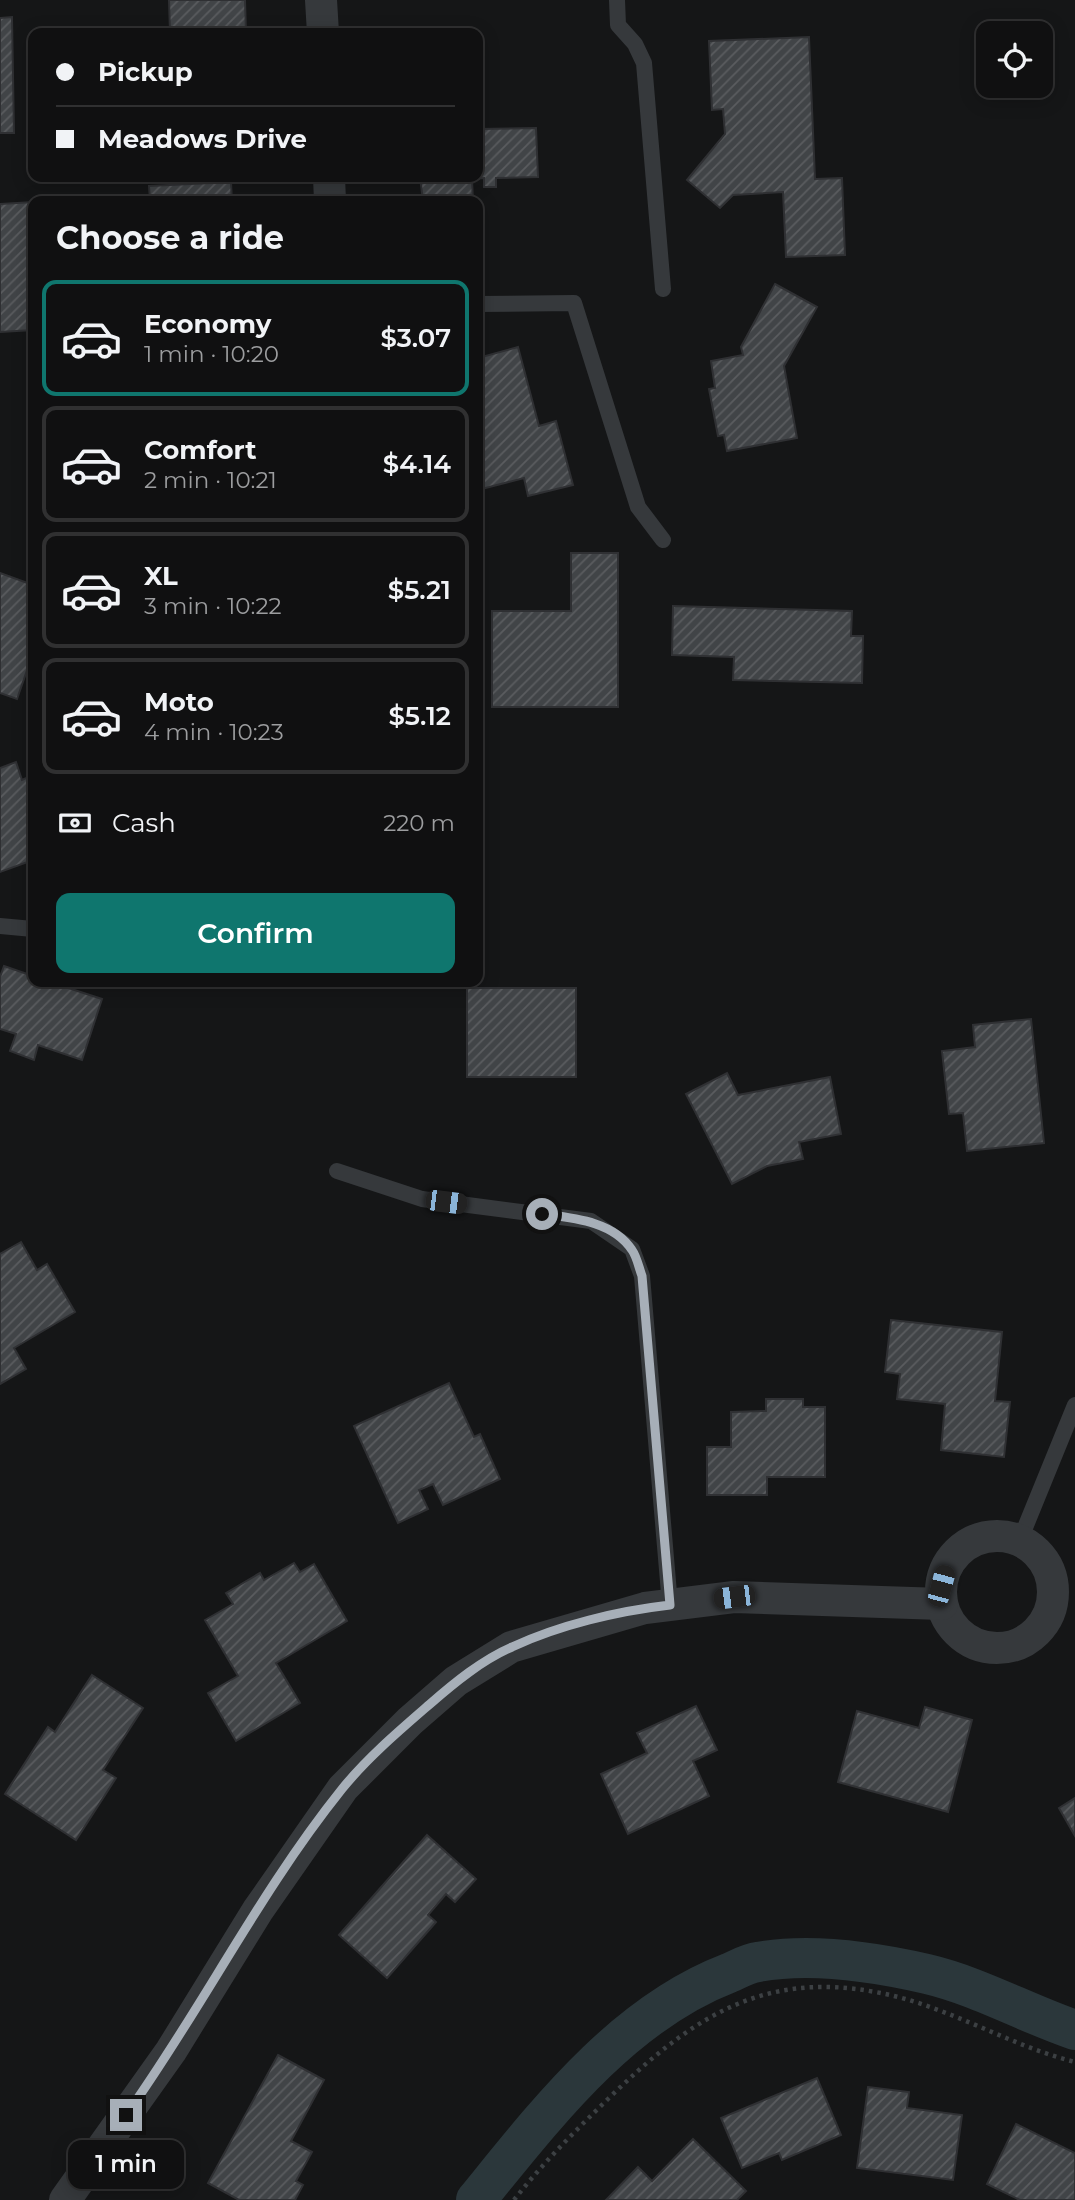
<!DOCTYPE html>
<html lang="en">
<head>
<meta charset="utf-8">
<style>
  body { margin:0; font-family:Montserrat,sans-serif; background:#19191a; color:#f1f3f6; height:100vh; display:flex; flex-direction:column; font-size:26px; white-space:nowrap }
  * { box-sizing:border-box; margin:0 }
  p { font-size:23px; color:#9c9d9f }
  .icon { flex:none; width:38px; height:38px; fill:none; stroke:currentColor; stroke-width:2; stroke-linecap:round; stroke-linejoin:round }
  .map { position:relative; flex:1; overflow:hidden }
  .side { position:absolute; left:28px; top:196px; width:455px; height:791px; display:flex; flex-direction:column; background:#101011; border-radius:14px; box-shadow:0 4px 18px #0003,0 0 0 2px #303031 }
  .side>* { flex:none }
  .banner { position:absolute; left:28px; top:28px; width:455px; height:154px; border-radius:14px; box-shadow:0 4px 18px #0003,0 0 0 2px #303031; display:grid; align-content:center; height:154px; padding:0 28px; background:#101011 }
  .fabs { position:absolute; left:976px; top:21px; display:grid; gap:14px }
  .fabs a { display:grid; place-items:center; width:77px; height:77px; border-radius:14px; background:#101011; box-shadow:0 4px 18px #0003,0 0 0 2px #303031; font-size:35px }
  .end { position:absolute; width:32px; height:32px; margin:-16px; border:9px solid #a7afb8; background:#111; box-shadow:0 0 0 4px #111 }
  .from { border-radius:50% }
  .bubble { position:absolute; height:49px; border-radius:14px; background:#101011; box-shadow:0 4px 18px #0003,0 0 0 2px #303031; font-size:23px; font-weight:600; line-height:49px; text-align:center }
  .car { position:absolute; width:21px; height:42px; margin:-21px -10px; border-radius:9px; box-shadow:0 0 5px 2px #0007; background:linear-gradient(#222 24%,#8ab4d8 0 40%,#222 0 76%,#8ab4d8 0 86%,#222 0) }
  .banner b { display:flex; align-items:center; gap:24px; height:66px; font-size:26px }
  .banner b+b { border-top:2px solid #303031 }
  .banner i { width:18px; height:18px; background:#f1f3f6 }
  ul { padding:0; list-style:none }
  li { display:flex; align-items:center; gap:21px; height:116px; margin:0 14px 10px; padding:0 14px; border:4px solid #303031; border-radius:14px }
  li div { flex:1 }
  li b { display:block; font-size:26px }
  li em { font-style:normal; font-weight:600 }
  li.on { border-color:#0f766e }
  li>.icon { width:63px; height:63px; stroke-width:1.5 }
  h2 { padding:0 28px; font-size:32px; line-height:84px }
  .pay { display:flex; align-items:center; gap:18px; height:77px; padding:0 28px; font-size:26px }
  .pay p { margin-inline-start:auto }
  .action { display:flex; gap:14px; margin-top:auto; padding:14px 28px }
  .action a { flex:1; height:80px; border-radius:14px; background:#0f766e; color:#fff; font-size:28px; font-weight:600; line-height:80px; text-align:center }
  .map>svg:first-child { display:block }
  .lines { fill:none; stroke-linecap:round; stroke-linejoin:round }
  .canal { stroke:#2b373b; stroke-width:40 }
  .building { fill:url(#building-hatch); stroke:#2f3033; stroke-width:2 }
  .path { stroke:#3c4043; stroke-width:4.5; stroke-dasharray:3.5 5; stroke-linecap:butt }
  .service { stroke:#36393c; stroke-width:16 }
  .minor { stroke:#36393c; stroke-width:32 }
  .route { stroke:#a7afb8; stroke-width:9 }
</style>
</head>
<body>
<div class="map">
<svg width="1075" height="2200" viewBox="0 0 1075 2200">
  <defs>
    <pattern id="building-hatch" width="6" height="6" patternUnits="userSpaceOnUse" patternTransform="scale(1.75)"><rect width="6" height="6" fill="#414447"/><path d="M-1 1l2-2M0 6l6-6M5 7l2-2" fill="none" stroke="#5a5c5f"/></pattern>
  </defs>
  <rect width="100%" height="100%" fill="#151617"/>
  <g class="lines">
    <path class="canal" d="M476 2200C546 2114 622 2014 729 1973 738 1969 749 1963 758 1962 812 1952 875 1962 927 1974 978 1986 1025 2013 1075 2030"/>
  </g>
  <g class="building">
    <polygon points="169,0 245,0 246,33 170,33"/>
    <polygon points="12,17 14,133 0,133 0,18"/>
    <polygon points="809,37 815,179 842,178 845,255 786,257 783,192 733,195 720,208 687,180 725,134 723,109 712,110 709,41"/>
    <polygon points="536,128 538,177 496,178 496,187 484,187 484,178 472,179 473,201 423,201 420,177 478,177 478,129"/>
    <polygon points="231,182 232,201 150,201 149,186"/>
    <polygon points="33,202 33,330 0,332 0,204"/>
    <polygon points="775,284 817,307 784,366 797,438 727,451 724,435 718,436 709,389 715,388 711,361 743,355 741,347"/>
    <polygon points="518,347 539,426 556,421 573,485 528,496 524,478 478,490 478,358"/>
    <polygon points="571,553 618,553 618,707 492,707 492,611 571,611"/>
    <polygon points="0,573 33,585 33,653 17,699 0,693"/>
    <polygon points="673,606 852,611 851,636 863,636 862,683 733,680 734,657 672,655"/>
    <polygon points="16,762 22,780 33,775 33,860 0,872 0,768"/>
    <polygon points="4,966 33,976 33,982 50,982 102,999 82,1060 38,1045 34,1060 10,1051 16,1034 0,1029 0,977"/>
    <rect x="467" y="988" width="109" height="89"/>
    <polygon points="1031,1019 1044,1143 967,1151 963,1113 949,1114 942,1051 975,1047 973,1025"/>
    <polygon points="727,1073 738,1095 830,1077 841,1134 799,1142 803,1159 767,1166 732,1184 686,1094"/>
    <polygon points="21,1242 37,1270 47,1264 75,1312 14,1348 26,1369 0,1384 0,1254"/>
    <polygon points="891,1320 1002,1332 995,1401 1010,1402 1004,1457 941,1450 945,1404 897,1399 900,1374 885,1372"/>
    <polygon points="449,1383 474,1437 480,1434 500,1479 443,1505 433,1484 419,1490 428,1509 398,1523 354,1426"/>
    <polygon points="766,1399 803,1399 803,1407 825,1407 825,1477 767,1477 767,1495 707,1495 707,1447 731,1447 731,1412 766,1411"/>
    <polygon points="294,1563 300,1572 314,1564 347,1621 276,1663 300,1703 236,1741 208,1693 238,1676 205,1620 233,1604 226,1593 260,1573 264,1580"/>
    <polygon points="92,1675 143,1708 103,1770 116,1778 76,1840 5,1794 48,1727 55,1732"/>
    <polygon points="696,1706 717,1750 693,1761 709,1796 628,1834 601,1774 647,1753 637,1733"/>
    <polygon points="925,1707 972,1720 948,1812 838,1782 857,1711 919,1728"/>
    <polygon points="1075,1798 1075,1836 1059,1808"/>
    <polygon points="427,1835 476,1879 455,1902 446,1894 428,1915 436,1922 387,1978 339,1935"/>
    <polygon points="278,2055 324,2080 291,2141 312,2152 296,2181 303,2185 295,2200 239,2200 208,2183"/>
    <polygon points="817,2078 841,2135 782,2160 779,2153 742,2168 721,2118"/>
    <polygon points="868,2087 909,2092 907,2108 962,2115 953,2180 857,2168"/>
    <polygon points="1016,2124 1075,2153 1075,2200 1020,2200 987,2184"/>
    <polygon points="693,2139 746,2191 737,2200 606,2200 638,2167 652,2181"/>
  </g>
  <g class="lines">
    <path class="path" d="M514 2200C542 2164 575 2131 608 2099 687 2022 759 1970 875 1992 945 2004 1007 2045 1075 2062"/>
    <g class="service">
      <polyline points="617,0 618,25 635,44 644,63 663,289"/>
      <polyline points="478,304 574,303 638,507 663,540"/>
      <polyline points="0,926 33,929"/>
      <polyline points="337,1171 422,1199 591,1221 632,1249 642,1276 670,1605"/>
      <polyline points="1020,1540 1075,1405"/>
    </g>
    <g class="minor">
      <polyline points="321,0 323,33"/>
      <polyline points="329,177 330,201"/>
      <circle cx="997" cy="1592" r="56"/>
      <polyline points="65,2200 171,2051 258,1910 343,1788 410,1721 456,1681 511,1647 645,1608 734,1597 942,1604"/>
    </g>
  </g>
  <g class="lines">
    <path class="route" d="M126 2115C202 2009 260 1891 342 1789 367 1758 400 1730 430 1704 454 1683 482 1660 512 1647 559 1625 618 1611 670 1605L642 1276C639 1268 637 1257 632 1250 613 1221 573 1218 542 1214"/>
  </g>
</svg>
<div class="fabs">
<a><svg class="icon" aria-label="locate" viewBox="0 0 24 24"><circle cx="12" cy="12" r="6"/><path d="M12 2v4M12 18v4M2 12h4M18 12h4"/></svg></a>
</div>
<i class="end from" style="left:542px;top:1214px"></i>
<i class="end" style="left:126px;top:2115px"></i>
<div class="bubble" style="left:68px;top:2140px;width:116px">1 min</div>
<i class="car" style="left:446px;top:1202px;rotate:97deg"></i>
<i class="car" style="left:941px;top:1586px;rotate:15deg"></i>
<i class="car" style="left:734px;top:1597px;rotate:263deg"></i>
<div class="banner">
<b><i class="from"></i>Pickup</b>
<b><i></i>Meadows Drive</b>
</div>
<section class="side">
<h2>Choose a ride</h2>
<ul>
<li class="on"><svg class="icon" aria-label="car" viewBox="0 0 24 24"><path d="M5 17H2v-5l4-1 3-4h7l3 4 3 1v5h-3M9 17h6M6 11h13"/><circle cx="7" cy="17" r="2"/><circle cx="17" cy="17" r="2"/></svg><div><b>Economy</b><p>1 min · 10:20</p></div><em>$3.07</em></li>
<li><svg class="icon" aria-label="car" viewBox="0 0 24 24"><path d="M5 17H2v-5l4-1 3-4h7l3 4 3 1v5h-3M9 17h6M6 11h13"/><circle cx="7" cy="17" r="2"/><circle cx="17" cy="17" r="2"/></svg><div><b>Comfort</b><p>2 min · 10:21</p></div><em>$4.14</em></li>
<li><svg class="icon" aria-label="car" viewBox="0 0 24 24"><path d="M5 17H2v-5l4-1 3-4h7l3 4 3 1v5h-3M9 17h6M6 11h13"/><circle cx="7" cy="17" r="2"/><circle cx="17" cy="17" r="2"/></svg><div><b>XL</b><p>3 min · 10:22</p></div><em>$5.21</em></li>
<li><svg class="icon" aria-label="car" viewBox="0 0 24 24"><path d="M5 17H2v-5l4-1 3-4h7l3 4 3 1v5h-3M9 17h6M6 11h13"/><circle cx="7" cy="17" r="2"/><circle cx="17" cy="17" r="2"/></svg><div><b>Moto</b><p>4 min · 10:23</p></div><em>$5.12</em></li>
</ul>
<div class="pay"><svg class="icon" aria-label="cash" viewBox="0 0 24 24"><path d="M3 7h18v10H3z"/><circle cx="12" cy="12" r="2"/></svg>Cash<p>220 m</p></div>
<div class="action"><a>Confirm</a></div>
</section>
</div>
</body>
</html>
